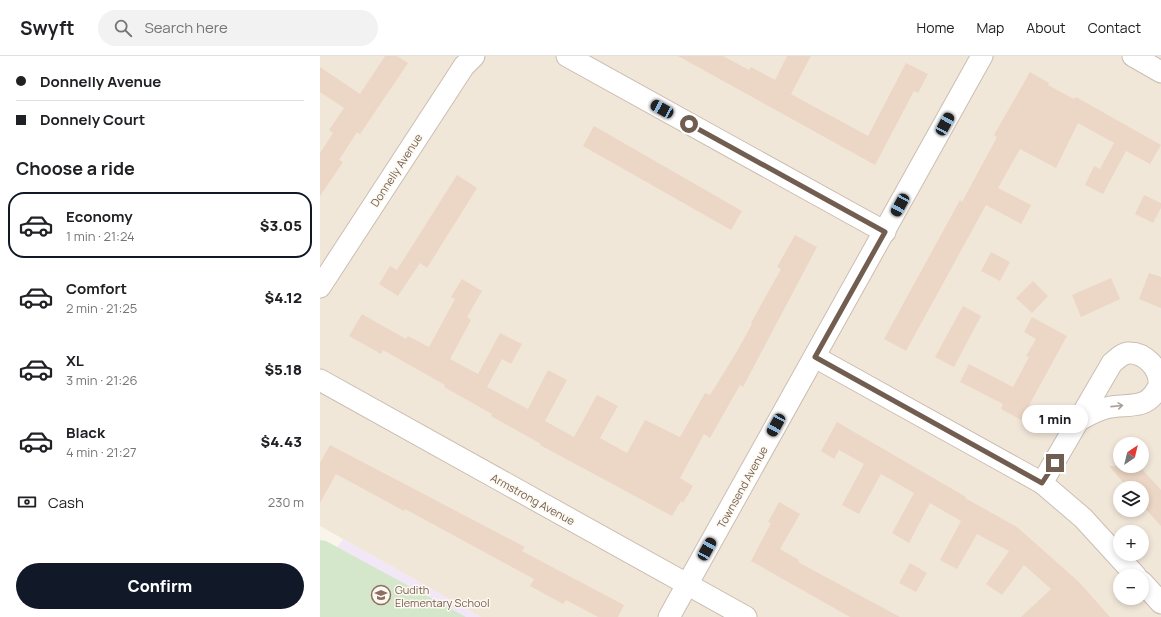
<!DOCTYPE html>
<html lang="en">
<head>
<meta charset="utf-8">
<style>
  body { margin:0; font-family:Manrope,sans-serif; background:#f2f2f2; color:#202124; height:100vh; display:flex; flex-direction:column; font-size:15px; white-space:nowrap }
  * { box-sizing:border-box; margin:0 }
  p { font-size:13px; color:#757577 }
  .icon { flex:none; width:22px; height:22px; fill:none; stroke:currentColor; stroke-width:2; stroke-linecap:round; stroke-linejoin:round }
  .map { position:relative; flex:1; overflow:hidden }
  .drawer { display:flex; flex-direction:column; background:#fff; width:320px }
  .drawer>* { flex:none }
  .guide { display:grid; align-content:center; height:88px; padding:0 16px; background:#fff }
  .needle { width:26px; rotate:35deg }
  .tools { position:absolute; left:793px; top:381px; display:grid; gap:8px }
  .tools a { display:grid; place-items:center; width:36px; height:36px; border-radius:50%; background:#fff; box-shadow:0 2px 6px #0003; font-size:20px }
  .end { position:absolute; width:18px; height:18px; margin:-9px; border:5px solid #725e50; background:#fff; box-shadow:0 0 0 2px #fff }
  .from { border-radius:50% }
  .bubble { position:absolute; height:28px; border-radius:14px; background:#fff; box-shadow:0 2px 6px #0003; font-size:13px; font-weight:800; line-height:28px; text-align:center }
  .car { position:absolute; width:12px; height:24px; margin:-12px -6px; border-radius:5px; box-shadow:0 0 3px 1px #0007; background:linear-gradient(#222 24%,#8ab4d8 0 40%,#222 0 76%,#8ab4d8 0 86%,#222 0) }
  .guide b { display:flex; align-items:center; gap:14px; height:38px; font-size:15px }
  .guide b+b { border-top:1px solid #e0e0e0 }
  .guide i { width:10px; height:10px; background:#202124 }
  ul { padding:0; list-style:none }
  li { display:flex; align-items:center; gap:12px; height:66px; margin:0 8px 6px; padding:0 8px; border:2px solid transparent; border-radius:16px }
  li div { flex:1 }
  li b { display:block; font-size:15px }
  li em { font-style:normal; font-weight:800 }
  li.active { border-color:#111827 }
  li>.icon { width:36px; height:36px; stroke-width:1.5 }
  h2 { padding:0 16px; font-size:18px; line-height:48px }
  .pay { display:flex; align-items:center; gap:10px; height:44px; padding:0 16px; font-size:15px }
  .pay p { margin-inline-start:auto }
  .primary-button { display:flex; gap:8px; margin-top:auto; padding:8px 16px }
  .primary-button a { flex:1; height:46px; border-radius:24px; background:#111827; color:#fff; font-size:16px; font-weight:800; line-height:46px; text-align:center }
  header { display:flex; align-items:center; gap:24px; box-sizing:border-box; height:56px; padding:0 20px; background:#fff; border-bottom:1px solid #e0e0e0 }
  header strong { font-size:19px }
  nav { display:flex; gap:22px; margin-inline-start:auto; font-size:14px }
  .search { width:280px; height:36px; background:#f2f2f2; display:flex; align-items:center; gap:10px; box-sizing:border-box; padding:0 14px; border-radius:22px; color:#757577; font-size:15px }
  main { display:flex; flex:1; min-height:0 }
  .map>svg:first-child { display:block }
  .residential { fill:#f1e7d9; fill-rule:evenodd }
  .education { fill:#f2e7f7 }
  .green { fill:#d4e7ca }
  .building { fill:#ecd6c5 }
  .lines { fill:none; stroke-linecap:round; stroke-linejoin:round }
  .minor-casing { stroke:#cbbdb1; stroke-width:23 }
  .minor { stroke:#fff; stroke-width:21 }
  .oneway { stroke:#aa9e96 }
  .route { stroke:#725e50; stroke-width:5 }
  .labels { text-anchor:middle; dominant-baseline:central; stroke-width:3; stroke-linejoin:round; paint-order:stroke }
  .street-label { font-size:11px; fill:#725e50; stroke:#fdf9f0 }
  .education-label { font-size:11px; fill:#785e54; stroke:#fdf9f0; text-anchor:start }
</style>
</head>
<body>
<header>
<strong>Swyft</strong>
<div class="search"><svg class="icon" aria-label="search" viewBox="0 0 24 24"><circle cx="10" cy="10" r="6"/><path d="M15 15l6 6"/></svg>Search here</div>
<nav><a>Home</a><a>Map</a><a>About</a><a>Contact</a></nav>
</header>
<main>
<section class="drawer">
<div class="guide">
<b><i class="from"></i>Donnelly Avenue</b>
<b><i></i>Donnely Court</b>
</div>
<h2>Choose a ride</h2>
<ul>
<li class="active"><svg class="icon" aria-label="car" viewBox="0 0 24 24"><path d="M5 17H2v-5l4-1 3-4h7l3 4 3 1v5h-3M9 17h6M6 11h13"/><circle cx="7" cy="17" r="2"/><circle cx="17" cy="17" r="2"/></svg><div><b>Economy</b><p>1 min · 21:24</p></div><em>$3.05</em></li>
<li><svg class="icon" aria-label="car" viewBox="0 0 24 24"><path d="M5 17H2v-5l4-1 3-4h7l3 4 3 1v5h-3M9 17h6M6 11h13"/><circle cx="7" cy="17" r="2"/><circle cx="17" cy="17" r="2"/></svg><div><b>Comfort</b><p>2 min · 21:25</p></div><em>$4.12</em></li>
<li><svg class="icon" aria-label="car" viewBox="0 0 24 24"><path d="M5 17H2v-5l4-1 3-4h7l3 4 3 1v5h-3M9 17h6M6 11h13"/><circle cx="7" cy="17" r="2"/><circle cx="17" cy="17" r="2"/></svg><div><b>XL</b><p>3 min · 21:26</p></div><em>$5.18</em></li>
<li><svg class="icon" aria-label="car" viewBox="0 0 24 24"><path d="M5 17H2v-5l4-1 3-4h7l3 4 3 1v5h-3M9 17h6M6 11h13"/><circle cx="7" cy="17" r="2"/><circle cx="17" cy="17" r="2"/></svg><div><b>Black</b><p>4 min · 21:27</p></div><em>$4.43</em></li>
</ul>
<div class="pay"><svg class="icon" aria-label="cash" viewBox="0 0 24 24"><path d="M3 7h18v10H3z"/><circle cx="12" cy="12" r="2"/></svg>Cash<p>230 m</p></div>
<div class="primary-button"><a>Confirm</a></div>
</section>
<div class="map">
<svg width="841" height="561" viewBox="0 0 841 561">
  <rect width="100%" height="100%" fill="#faf5ea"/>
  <path class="residential" d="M0 0H841V561H161L0 470ZM800 388H822V410H800ZM800 432H822V454H800ZM800 476H822V498H800ZM800 520H822V542H800Z"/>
  <polygon class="education" points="23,483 161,561 0,561 0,517"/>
  <polygon class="green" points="0,484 6,485 146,561 0,561"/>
  <g class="building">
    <polygon points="65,0 77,0 88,7 40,78 37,76 19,104 23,106 0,140 0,97 13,77 9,74 24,52 0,36 0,11 40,38"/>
    <polygon points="358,0 403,0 429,14 431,11 455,24 467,0 491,0 471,38 548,80 586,7 608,18 598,37 594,35 555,109"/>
    <polygon points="710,16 729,27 728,29 754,43 756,41 841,89 830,108 806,95 783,138 765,129 774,110 780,113 794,87 758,67 736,112 700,93 678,132 711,149 701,168 666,149 586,295 564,283 640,144 642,146 677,81 674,79"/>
    <polygon points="274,70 422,155 411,174 263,90"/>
    <polygon points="137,119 157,132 107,212 100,207 78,240 59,228 70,210 77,214"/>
    <polygon points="824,139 841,147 841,152 833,167 815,158"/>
    <polygon points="475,179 497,191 423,331 420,329 390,382 384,378 360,422 373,430 363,447 361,445 352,460 220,389 221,388 171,360 172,358 124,331 125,329 63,294 61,298 29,280 42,258 86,283 88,280 109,291 135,243 131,241 142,223 162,235 147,261 151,264 130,303 158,318 180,277 202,288 191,308 182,303 167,331 208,353 228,314 247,324 225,365 254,381 277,339 298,350 280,382 307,397 325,364 360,381 385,337 390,339 416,297 432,268 431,267 461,213 457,211"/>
    <polygon points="671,196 690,206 680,225 661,215"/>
    <polygon points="829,217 841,221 841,252 819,243"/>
    <polygon points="791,222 800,243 761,261 752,239"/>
    <polygon points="713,225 728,240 712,257 696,242"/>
    <polygon points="643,250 661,260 634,311 615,301"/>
    <polygon points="712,261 747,280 701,364 681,353 683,348 640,326 649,308 693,331 709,301 706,300 716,283 704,276"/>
    <polygon points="517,366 646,441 645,442 697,471 759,526 790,561 701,561 731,533 704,509 682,539 666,528 689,495 657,478 637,513 620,504 641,465 610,447 589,487 572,477 594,437 561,418 539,458 522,449 544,408 519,394 514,403 501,395"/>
    <polygon points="10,389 205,491 202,495 304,549 298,561 278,561 246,544 243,548 210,530 214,523 85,453 84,455 16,418 0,447 0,407"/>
    <polygon points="789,410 819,410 841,434 841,470 822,449 822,432 808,432"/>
    <polygon points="459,446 480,458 460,493 479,504 478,506 580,561 530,561 431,505 451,467 448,466"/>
    <polygon points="590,507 607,517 596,536 579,527"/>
  </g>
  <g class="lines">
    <g class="minor-casing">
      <g id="minor">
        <polyline points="247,0 565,176"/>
        <polyline points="813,0 841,16"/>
        <polyline points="0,231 144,10 154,0"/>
        <polyline points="495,301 722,427 763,462 816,520"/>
        <polyline points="0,324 426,561"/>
        <path d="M722 427 792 307C797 303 801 298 808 297 824 296 841 312 839 330 838 332 836 335 834 338 823 354 803 347 786 352 777 354 769 359 761 363"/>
        <polyline points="822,526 841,547"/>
        <polyline points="349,561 662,0"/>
      </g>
    </g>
    <use href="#minor" class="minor"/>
  </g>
  <defs><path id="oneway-shaft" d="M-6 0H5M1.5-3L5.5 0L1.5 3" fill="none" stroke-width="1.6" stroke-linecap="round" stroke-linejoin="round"/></defs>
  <use class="oneway" href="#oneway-shaft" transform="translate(797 350) rotate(-6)"/>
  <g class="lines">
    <polyline class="route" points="369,68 565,176 495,301 722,427 735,407"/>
  </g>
  <defs>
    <g id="school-ring" transform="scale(1)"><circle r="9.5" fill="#fdf9f0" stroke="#8d6e63" stroke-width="1.5"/><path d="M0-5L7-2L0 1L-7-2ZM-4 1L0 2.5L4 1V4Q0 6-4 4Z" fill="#8d6e63"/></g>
  </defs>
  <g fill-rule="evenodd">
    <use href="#school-ring" x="61" y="539"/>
  </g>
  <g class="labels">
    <g class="street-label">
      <text transform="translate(76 114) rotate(-57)">Donnelly Avenue</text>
      <text transform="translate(422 431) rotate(-61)">Townsend Avenue</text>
      <text transform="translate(213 443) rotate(29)">Armstrong Avenue</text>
    </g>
    <g class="education-label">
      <text x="75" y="533">Gudith<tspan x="75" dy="13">Elementary School</tspan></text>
    </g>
  </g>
</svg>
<div class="tools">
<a><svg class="needle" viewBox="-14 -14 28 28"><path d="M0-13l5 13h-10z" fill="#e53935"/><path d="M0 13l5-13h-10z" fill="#757577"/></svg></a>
<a><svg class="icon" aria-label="layers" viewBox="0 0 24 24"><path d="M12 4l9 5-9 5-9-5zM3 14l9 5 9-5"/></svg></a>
<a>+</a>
<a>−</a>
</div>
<i class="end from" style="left:369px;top:68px"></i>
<i class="end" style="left:735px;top:407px"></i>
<div class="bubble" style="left:702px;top:349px;width:66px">1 min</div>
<i class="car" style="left:342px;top:53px;rotate:299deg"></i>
<i class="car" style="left:625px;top:68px;rotate:29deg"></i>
<i class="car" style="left:580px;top:149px;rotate:209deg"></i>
<i class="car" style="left:456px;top:369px;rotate:209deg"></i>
<i class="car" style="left:387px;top:493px;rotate:29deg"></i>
</div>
</main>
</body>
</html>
